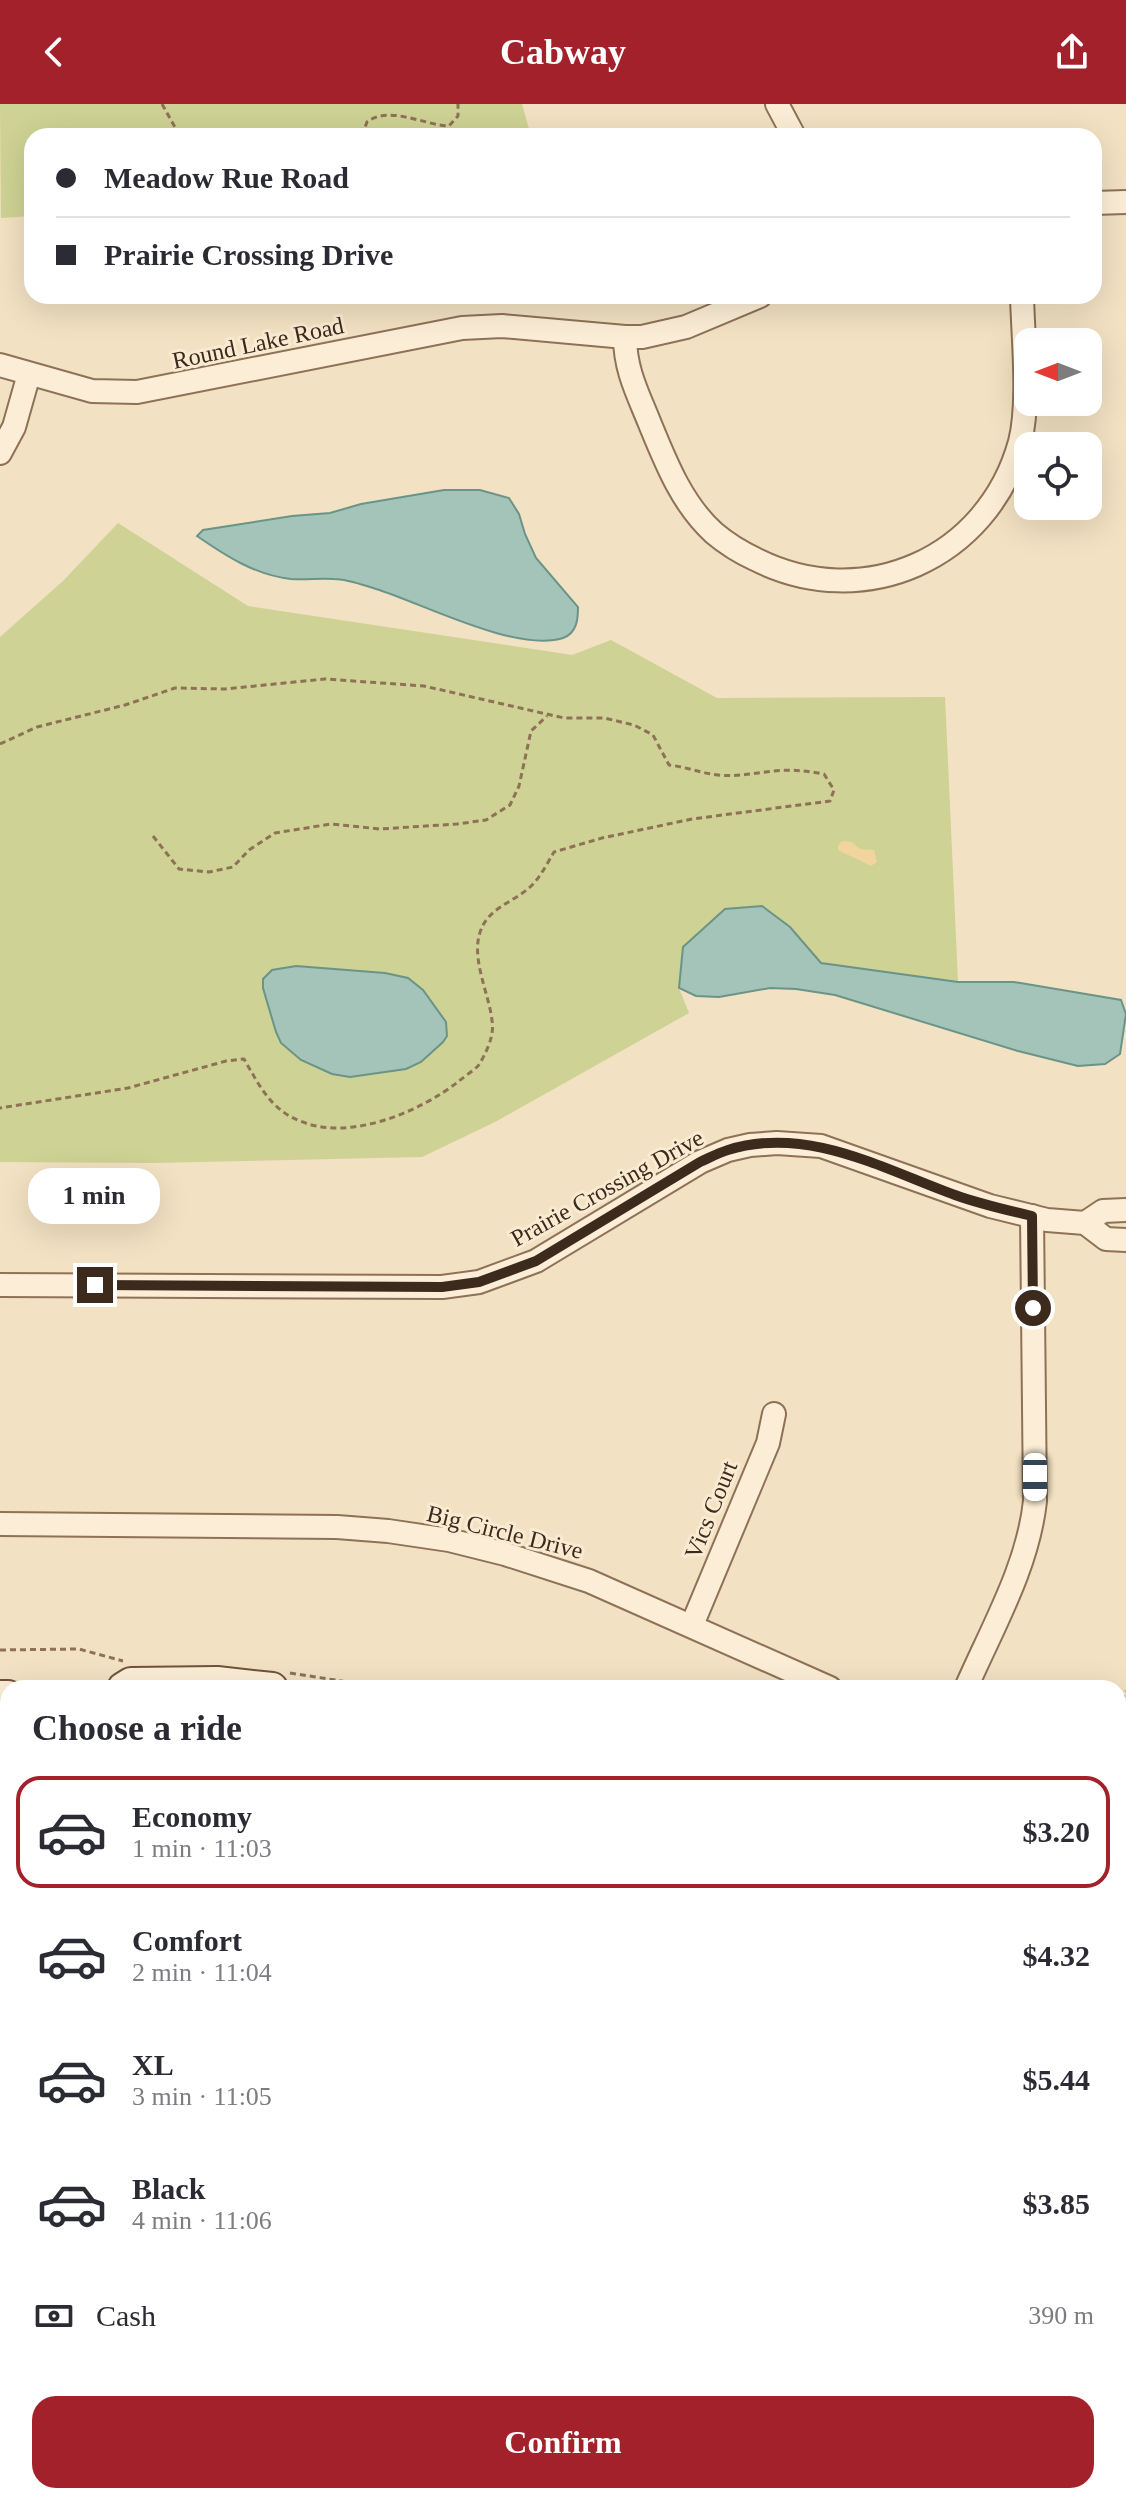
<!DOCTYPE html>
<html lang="en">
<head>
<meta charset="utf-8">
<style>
  body { margin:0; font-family:Georgia,serif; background:#f2f2f3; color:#2b2b33; height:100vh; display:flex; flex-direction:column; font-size:30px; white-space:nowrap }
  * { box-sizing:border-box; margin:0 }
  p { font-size:26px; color:#7c7c81 }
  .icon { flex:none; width:44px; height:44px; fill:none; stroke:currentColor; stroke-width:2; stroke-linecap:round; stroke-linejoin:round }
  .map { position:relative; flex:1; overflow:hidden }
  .details { position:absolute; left:0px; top:1576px; width:1126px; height:824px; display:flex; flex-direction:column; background:#fff; border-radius:24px 24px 0 0; box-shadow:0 8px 32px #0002 }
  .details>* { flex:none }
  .banner { position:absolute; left:24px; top:24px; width:1078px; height:176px; border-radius:24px; box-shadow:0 8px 32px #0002; display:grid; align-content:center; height:176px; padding:0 32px; background:#fff }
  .needle { width:52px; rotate:270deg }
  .buttons { position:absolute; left:1014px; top:224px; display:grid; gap:16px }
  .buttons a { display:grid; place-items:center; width:88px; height:88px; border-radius:16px; background:#fff; box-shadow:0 8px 32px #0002; font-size:40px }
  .end { position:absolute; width:36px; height:36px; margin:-18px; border:10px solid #3c2a1d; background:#fff; box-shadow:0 0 0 4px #fff }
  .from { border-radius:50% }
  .bubble { position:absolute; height:56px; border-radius:24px; background:#fff; box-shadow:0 8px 32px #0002; font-size:26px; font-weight:600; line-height:56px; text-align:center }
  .car { position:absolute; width:24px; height:48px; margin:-24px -12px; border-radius:10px; box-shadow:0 0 6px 2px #0007; background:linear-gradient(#fff 24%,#345 0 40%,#fff 0 76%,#345 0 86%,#fff 0) }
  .banner b { display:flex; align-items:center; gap:28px; height:76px; font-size:30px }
  .banner b+b { border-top:2px solid #e1e1e2 }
  .banner i { width:20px; height:20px; background:#2b2b33 }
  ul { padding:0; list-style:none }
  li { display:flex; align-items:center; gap:24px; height:112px; margin:0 16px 12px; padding:0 16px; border:4px solid transparent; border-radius:24px }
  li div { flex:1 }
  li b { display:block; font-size:30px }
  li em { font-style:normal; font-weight:600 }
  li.selected { border-color:#a3212a }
  li>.icon { width:72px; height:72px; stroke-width:1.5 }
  h2 { padding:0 32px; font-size:36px; line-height:96px }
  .pay { display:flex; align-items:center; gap:20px; height:88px; padding:0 32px; font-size:30px }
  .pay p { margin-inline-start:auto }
  .primary-button { display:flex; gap:16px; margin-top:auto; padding:16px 32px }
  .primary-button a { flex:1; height:92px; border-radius:24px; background:#a3212a; color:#fff; font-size:32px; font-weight:600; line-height:92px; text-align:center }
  header { display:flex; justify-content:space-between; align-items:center; height:104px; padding:0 32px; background:#a3212a; color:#fff; font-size:36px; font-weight:600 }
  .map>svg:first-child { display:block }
  .green { fill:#ced294 }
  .sand { fill:#f1d59c }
  .water { fill:#a4c4b9; stroke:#6a9487; stroke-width:2 }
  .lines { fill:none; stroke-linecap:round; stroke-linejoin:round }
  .minor-casing { stroke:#8e7157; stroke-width:26 }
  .tertiary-casing { stroke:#8e7157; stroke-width:30 }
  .secondary-casing { stroke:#70523a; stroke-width:34 }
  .path { stroke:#8e7157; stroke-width:3; stroke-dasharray:6 4; stroke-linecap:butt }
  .minor { stroke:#fceed6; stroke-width:22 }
  .tertiary { stroke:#fceed6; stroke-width:26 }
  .secondary { stroke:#fceed6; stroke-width:30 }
  .route { stroke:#3c2a1d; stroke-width:10 }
  .labels { text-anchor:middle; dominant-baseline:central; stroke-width:6; stroke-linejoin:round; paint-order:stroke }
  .street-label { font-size:24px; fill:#3c2a1d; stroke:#f9ebd2 }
</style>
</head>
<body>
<header><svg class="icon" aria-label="back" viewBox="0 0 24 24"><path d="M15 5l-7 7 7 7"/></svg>Cabway<svg class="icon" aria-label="share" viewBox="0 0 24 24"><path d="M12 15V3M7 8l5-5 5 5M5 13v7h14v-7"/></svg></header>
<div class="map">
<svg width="1126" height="2400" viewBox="0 0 1126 2400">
  <rect width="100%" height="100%" fill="#f2e1c2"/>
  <g class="green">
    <polygon points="0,0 522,0 531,32 32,32 32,112 1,114"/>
    <polygon points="118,419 248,502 572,551 611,536 717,594 945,593 958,878 821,859 790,823 679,884 689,909 495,1018 422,1053 152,1059 0,1058 0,533 63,477"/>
  </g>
  <polygon class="sand" points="842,737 852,738 860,745 874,746 877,758 871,762 838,746 838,742"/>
  <g class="water">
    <path d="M444 386H480L509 394 519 410 525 430 536 454 578 503C578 515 577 529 563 534 516 549 422 499 376 485 363 481 347 475 334 475 319 474 306 476 291 475 255 471 226 452 197 432L203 426 292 412 330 409 361 400Z"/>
    <polygon points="762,802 790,823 821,859 958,878 1014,878 1121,896 1126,910 1120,950 1105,960 1078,962 1018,947 835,891 796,885 770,884 719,893 696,892 679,884 683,843 725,805"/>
    <polygon points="296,862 385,869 408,874 423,886 446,918 447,932 443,938 421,958 406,965 350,973 332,970 301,956 281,939 276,928 263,884 263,875 272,866"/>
  </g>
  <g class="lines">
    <g class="minor-casing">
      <g id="minor">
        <polyline points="777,0 794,32"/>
        <polyline points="1094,99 1126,98"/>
        <path d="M625 233C625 266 638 290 650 320 666 359 682 400 714 429 727 440 740 448 755 455 863 510 988 455 1020 338 1030 298 1023 234 1022 192"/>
        <polyline points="0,261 92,287 137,288 462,224 502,222 625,233 642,233 686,223 760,192"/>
        <polyline points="0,349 14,323 29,270"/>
        <polyline points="1085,1119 1103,1107 1126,1106"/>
        <polyline points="0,1181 442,1183 479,1178 536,1157 700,1058 728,1046 750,1041 777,1039 821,1042 990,1102 1047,1116 1085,1119 1106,1135 1126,1136"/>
        <polyline points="0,1420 337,1423 388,1427 449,1436 505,1450 589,1477 830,1584"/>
        <polyline points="692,1521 768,1339 774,1310"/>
        <path d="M966 1584C992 1524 1028 1463 1035 1397L1032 1112"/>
        <polyline points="0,1793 8,1793"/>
        <polyline points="0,1963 8,1971"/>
      </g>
    </g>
    <g class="tertiary-casing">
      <polyline id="tertiary" points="1118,1655 1126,1638"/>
    </g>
    <g class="secondary-casing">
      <g id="secondary">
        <polyline points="123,1584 131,1579 217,1578 272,1584"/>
        <polyline points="0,1592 8,1592"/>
        <polyline points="1118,2051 1126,2058"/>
        <polyline points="1118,2100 1126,2107"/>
      </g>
    </g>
    <g class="path">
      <polyline points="162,0 180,32"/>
      <path d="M362 32 367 18C389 1 424 21 449 22L458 12V0"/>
      <path d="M0 640 37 623 125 601 175 584 225 585 325 575 424 582 564 614H604L634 621 653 631 669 661C686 663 701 669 718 671 737 673 755 669 774 667 791 665 807 667 824 670L834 686 830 697 692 715 602 734 554 748C548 758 542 770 534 779 516 799 486 802 479 832 471 865 499 908 491 934 489 942 483 955 478 962 473 967 465 972 459 977 420 1008 349 1038 300 1017 271 1006 259 981 244 955L226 957 128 984 0 1004"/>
      <polyline points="153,732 179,765 209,768 233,763 249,746 275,729 331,720 380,725 457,720 486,716 510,701 519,682 531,627 547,612"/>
      <polyline points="0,1546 79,1545 123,1557"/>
      <polyline points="290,1569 386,1584"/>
      <polyline points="1118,1606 1126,1587"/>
      <polyline points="0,1624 8,1624"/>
    </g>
    <use href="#minor" class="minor"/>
    <use href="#tertiary" class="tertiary"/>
    <use href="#secondary" class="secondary"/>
  </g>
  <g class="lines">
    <path class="route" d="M95 1181 442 1183 479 1178 536 1157 700 1058C709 1054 718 1049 728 1046 807 1021 883 1065 955 1091 980 1100 1006 1106 1032 1112L1033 1204"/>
  </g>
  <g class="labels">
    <g class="street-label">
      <text transform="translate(258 239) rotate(-12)">Round Lake Road</text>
      <text transform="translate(607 1084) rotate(-29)">Prairie Crossing Drive</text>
      <text transform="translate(711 1406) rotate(-68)">Vics Court</text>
      <text transform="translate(505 1428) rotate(14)">Big Circle Drive</text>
    </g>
  </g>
</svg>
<div class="buttons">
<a><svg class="needle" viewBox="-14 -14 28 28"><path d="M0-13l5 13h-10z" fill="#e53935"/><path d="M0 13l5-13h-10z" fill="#7c7c81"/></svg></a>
<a><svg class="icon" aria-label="locate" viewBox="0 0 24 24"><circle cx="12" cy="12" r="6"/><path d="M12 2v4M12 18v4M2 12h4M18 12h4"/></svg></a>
</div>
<i class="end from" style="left:1033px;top:1204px"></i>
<i class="end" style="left:95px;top:1181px"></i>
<div class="bubble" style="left:28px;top:1064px;width:132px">1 min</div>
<i class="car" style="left:1035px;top:1373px;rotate:180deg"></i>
<div class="banner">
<b><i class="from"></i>Meadow Rue Road</b>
<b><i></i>Prairie Crossing Drive</b>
</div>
<section class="details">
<h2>Choose a ride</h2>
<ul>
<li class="selected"><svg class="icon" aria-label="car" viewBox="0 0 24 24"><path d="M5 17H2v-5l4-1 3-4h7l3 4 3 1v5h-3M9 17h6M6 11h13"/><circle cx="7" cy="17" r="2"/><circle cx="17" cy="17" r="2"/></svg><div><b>Economy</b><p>1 min · 11:03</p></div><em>$3.20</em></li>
<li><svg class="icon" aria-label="car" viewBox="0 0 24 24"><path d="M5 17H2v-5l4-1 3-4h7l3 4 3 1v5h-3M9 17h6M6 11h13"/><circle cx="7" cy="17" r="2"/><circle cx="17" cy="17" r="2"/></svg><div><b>Comfort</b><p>2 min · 11:04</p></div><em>$4.32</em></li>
<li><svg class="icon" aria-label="car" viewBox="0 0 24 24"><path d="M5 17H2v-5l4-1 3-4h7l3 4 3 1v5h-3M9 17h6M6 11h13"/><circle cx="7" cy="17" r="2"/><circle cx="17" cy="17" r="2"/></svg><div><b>XL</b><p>3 min · 11:05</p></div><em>$5.44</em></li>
<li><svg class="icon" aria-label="car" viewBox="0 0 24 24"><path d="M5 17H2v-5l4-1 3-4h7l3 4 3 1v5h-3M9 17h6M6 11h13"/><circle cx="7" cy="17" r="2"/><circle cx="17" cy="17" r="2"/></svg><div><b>Black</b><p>4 min · 11:06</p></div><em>$3.85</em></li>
</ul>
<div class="pay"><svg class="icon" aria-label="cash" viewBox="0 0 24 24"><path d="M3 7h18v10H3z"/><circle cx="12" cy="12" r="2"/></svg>Cash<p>390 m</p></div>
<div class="primary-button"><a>Confirm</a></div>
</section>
</div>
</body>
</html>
